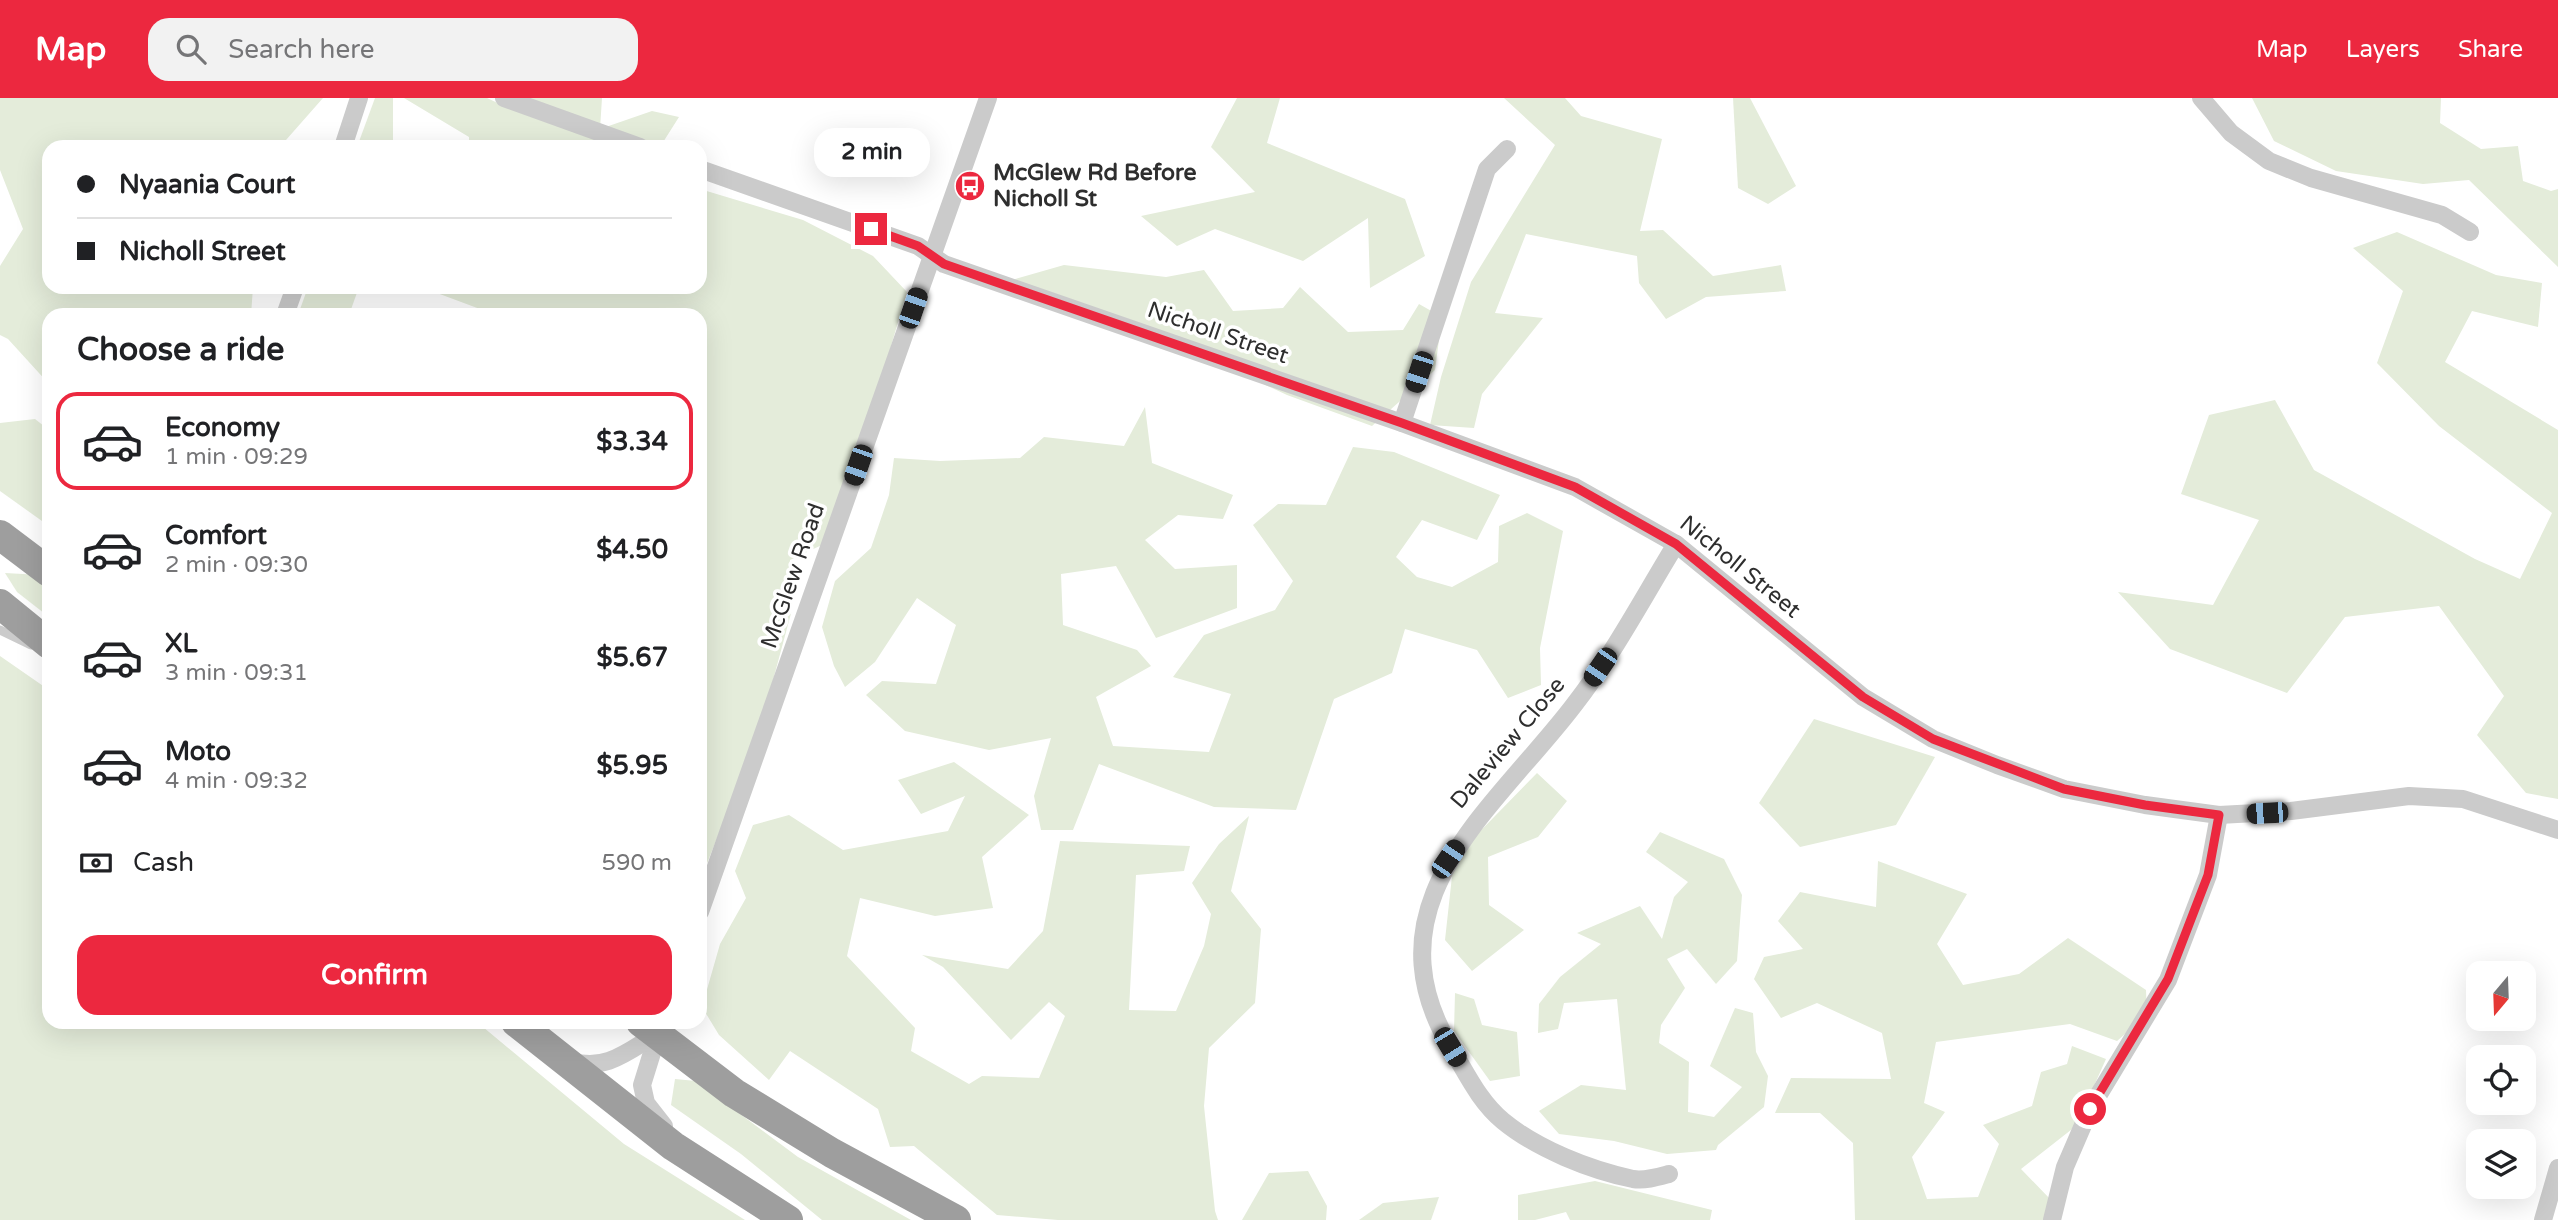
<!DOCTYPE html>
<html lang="en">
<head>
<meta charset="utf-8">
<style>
  body { margin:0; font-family:"Varela Round",sans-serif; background:#f2f2f2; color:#202124; height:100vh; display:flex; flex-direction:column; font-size:26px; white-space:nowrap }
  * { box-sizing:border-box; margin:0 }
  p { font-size:23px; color:#757577 }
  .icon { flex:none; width:38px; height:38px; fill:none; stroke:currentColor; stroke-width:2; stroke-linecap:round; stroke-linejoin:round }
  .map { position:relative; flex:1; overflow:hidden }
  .drawer { position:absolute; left:42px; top:210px; width:665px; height:721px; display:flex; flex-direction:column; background:#fff; border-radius:21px; box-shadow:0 7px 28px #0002 }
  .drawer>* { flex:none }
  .guide { position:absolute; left:42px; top:42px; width:665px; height:154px; border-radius:21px; box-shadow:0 7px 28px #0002; display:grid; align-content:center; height:154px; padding:0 35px; background:#fff }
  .needle { width:46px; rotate:199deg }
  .tools { position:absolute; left:2466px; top:863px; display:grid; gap:14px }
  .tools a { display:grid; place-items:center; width:70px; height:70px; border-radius:14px; background:#fff; box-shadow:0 7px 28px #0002; font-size:35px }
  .end { position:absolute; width:32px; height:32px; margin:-16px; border:9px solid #ec283f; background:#fff; box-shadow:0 0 0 4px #fff }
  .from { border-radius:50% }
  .bubble { position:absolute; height:49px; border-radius:21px; background:#fff; box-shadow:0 7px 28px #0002; font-size:23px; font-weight:700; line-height:49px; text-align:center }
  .car { position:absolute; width:21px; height:42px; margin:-21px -10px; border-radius:9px; box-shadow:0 0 5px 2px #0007; background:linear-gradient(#222 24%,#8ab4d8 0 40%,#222 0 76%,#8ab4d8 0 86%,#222 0) }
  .guide b { display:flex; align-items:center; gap:24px; height:66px; font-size:26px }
  .guide b+b { border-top:2px solid #e0e0e0 }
  .guide i { width:18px; height:18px; background:#202124 }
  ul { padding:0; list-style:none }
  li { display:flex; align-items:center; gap:21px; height:98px; margin:0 14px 10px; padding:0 21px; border:4px solid transparent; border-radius:21px }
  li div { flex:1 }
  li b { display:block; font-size:26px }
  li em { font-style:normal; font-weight:700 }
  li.on { border-color:#ec283f }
  li>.icon { width:63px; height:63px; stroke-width:1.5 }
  h2 { padding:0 35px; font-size:32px; line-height:84px }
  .pay { display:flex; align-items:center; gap:18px; height:77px; padding:0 35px; font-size:26px }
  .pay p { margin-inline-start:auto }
  .primary-button { display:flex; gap:14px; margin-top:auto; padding:14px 35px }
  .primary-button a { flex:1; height:80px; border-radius:21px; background:#ec283f; color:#fff; font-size:28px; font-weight:700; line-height:80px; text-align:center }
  header { display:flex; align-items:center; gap:42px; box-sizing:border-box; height:98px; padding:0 35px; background:#ec283f; color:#fff }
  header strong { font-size:33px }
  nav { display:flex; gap:38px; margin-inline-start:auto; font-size:24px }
  .search { width:490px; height:63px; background:#f2f2f2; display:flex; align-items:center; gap:18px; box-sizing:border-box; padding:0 24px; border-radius:21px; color:#757577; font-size:26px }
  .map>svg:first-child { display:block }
  .green { fill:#e4ecda }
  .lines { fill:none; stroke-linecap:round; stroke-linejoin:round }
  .service { stroke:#cbcbcb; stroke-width:9 }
  .minor { stroke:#cbcbcb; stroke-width:18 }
  .trunk { stroke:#9e9e9e; stroke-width:30 }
  .route { stroke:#ec283f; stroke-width:9 }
  .labels { text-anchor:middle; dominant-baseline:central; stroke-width:7; stroke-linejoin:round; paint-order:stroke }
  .poi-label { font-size:23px; font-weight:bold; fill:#2e2e2e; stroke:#fff; text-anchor:start }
  .street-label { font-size:23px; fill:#2e2e2e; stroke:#fff }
</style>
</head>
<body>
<header>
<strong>Map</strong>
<div class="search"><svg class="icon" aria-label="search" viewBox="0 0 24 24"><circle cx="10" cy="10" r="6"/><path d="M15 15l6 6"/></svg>Search here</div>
<nav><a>Map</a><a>Layers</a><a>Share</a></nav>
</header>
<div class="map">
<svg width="2558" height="1122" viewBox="0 0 2558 1122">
  <rect width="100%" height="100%" fill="#fff"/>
  <g class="green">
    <polygon points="0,0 323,0 286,42 285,49 49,49 49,189 253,189 251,217 49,217 49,286 8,241 0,237 0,168 23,131 0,72"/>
    <polygon points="375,0 393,0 393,49 357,49"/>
    <polygon points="404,0 487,0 504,8 497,0 602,0 600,31 652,13 679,19 660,49 469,49 469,39"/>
    <polygon points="1237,0 1280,0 1267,45 1405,101 1425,158 1370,190 1368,120 1303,163 1215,131 1177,148 1141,118 1255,94 1211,49"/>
    <polygon points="1504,0 1565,0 1581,18 1662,41 1640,133 1663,132 1713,178 1781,167 1786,193 1706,199 1666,221 1639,185 1637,158 1526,136 1495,215 1543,220 1482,296 1474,330 1430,327 1441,279 1471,184 1555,47"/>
    <polygon points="1733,0 1750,0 1796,88 1768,106 1738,90"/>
    <polygon points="2252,0 2441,0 2440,25 2481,51 2518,48 2523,83 2551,93 2558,91 2558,169 2469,82 2423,86 2336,73 2274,43"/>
    <polygon points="700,91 803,122 873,158 907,194 883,275 824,446 790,462 793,508 759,634 704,773 700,796 700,575 705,562 700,560 700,217 496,217 437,195 437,189 700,189"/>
    <polygon points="2397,134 2496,177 2542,185 2538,229 2472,213 2445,264 2558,332 2558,701 2526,695 2477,637 2504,598 2439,508 2345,519 2287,595 2170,551 2118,494 2213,507 2259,422 2181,396 2209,317 2275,302 2314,372 2475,461 2520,481 2552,415 2439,328 2377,265 2403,193 2353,150"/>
    <polygon points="1064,167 1166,179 1204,172 1233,213 1283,210 1300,189 1348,234 1403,232 1419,206 1442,219 1435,272 1372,328 1287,297 1195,254 994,187"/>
    <polygon points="308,189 359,189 349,217 298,217"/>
    <polygon points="1145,309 1152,365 1233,397 1223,421 1178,417 1145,442 1175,471 1237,467 1237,510 1156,540 1116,468 1061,476 1063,527 1137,552 1151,568 1096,599 1113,648 1209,654 1231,596 1173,579 1204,537 1275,512 1293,483 1253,427 1278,406 1326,407 1353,349 1394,354 1500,397 1477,442 1422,422 1396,459 1417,479 1452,489 1498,464 1499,428 1527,415 1563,433 1540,550 1541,587 1508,600 1477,552 1405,531 1392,575 1334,601 1296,712 1214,709 1099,666 1073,732 1041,732 1034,698 1051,640 989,652 905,633 866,597 882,583 936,586 956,527 917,500 875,564 845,589 834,568 822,529 835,483 871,450 889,397 894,360 940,363 1020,360 1044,339 1124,348"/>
    <polygon points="35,321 49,332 49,428 0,393 0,325"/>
    <polygon points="5,475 41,477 49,483 49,519 17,494"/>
    <polygon points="0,558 49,592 49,924 477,924 624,1046 745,1122 0,1122"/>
    <polygon points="1814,621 1935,659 1896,727 1800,749 1759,705"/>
    <polygon points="954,664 1029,717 982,759 993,810 935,818 860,800 847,858 915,930 911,953 969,986 982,978 1039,980 1065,918 1049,904 1011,942 943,869 922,857 1008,871 1043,833 1060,743 1190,748 1184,773 1136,777 1129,912 1176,913 1204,848 1211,816 1192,785 1219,746 1249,718 1231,793 1261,831 1255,905 1209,950 1204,1008 1215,1113 1218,1122 1058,1122 997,1117 914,1048 890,1049 878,1011 790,953 769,982 719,937 702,909 720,846 746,800 735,773 753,727 789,717 843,752 948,733 965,698 921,716 898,682"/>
    <polygon points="1537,675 1567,703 1538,739 1488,759 1489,807 1524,832 1472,873 1445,842 1454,760"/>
    <polygon points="1660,734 1724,761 1742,797 1737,863 1716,886 1687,851 1667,861 1685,890 1661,927 1659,945 1689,964 1688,1014 1714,1019 1742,989 1710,968 1735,910 1753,915 1756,954 1768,978 1764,1009 1718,1047 1716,1052 1667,1056 1614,1043 1559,1036 1539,1013 1581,987 1626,992 1617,901 1564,905 1558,931 1538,935 1539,906 1560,879 1601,846 1577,835 1640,808 1662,841 1674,799 1688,784 1646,754"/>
    <polygon points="1878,763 1967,796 1937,846 1963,887 2019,876 2068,840 2146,892 2147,917 2117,943 2070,926 1936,944 1924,1005 1945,1014 1912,1059 1927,1101 1978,1099 1999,1046 1983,1027 2032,1008 2041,974 2067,966 2072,948 2106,961 2076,1028 2021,1071 2051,1102 2045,1122 1855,1122 1853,1045 1820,1015 1775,1015 1791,980 1891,981 1882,935 1817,905 1781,920 1754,881 1764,859 1803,851 1778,823 1800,794 1876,809"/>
    <polygon points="1455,895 1474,901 1482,927 1517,934 1520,978 1490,983 1454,933"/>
    <polygon points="675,981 696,983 798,1059 911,1122 822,1122 741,1056 671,1007"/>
    <polygon points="1308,1073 1327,1108 1326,1122 1242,1122 1269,1075"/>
    <polygon points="1595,1083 1712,1112 1710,1122 1570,1122 1566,1114 1535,1122 1518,1122 1518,1097"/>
    <polygon points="1439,1099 1431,1122 1359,1122 1383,1105"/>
  </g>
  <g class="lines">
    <polyline class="service" points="0,532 31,547"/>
    <g class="minor">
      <polyline points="504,0 640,49"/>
      <polyline points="2201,0 2231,35 2269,63 2311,80 2442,117 2470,134"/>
      <polyline points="343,49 359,0"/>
      <polyline points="700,71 918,148 944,166 1402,325 1575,389 1676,446 1863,599 1933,641 1997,667 2064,691 2145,707 2219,717 2291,713 2409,698 2463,701 2558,732"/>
      <polyline points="285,217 295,189"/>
      <polyline points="1402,325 1487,71 1507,51"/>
      <polyline points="700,814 988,0"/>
      <polyline points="660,929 642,987 646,1005 664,1028"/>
      <path d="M571 963C606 974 628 953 657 936"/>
      <path d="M1669 1076C1658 1079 1645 1083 1633 1081 1590 1072 1537 1051 1503 1023 1479 1003 1467 976 1451 950 1364 804 1494 712 1574 607 1613 557 1643 500 1676 446"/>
      <polyline points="2052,1122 2065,1069 2090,1011 2168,882 2208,777 2219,717"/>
      <polyline points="2543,1122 2558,1070"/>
    </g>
    <g class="trunk">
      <polyline points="0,437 49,474"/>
      <polyline points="0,506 49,546"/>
      <polyline points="516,924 673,1048 788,1122"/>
      <polyline points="641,924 734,995 832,1055 956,1122"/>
    </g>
  </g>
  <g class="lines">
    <polyline class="route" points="871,131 918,148 944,166 1402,325 1575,389 1676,446 1863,599 1933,641 2064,691 2145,707 2219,717 2208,777 2168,881 2090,1011"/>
  </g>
  <defs>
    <g id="bus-disc" transform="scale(1.575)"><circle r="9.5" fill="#ec283f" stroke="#fff"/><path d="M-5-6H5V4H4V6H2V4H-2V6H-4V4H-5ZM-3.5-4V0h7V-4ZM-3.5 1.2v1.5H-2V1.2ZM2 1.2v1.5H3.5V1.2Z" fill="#fff"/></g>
  </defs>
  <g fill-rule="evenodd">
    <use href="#bus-disc" x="970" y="88"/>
  </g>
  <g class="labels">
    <g class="poi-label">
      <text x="993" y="75">McGlew Rd Before<tspan x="993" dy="26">Nicholl St</tspan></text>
    </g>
    <g class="street-label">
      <text transform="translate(1218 235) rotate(19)">Nicholl Street</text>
      <text transform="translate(1740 469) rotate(39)">Nicholl Street</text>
      <text transform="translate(793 478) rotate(-71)">McGlew Road</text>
      <text transform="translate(1508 645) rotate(-50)">Daleview Close</text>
    </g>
  </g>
</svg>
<div class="tools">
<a><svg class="needle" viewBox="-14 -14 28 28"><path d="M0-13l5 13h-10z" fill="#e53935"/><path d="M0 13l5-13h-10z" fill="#757577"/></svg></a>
<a><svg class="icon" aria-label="locate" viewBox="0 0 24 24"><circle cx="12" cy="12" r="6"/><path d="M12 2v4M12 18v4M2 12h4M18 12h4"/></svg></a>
<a><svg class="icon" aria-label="layers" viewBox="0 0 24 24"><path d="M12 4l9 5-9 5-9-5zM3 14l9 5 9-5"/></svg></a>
</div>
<i class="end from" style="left:2090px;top:1011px"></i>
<i class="end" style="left:871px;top:131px"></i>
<div class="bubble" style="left:814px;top:30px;width:116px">2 min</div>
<i class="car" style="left:913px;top:210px;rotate:19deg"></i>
<i class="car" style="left:1419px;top:274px;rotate:198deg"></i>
<i class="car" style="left:858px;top:367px;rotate:199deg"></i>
<i class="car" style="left:1600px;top:569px;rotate:214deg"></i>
<i class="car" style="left:2267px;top:715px;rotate:267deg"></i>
<i class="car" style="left:1448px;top:761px;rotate:34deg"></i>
<i class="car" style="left:1450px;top:949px;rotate:149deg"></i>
<div class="guide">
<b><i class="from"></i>Nyaania Court</b>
<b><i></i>Nicholl Street</b>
</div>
<section class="drawer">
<h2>Choose a ride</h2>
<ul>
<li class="on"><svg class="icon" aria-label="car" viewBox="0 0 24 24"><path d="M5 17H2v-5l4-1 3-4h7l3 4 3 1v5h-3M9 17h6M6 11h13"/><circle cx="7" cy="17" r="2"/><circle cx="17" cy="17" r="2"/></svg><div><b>Economy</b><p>1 min · 09:29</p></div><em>$3.34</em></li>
<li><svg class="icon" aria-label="car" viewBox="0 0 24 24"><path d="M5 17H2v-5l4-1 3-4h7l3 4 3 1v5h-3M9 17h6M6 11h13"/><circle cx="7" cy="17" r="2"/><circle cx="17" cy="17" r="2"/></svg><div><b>Comfort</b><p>2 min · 09:30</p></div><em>$4.50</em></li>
<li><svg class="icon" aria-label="car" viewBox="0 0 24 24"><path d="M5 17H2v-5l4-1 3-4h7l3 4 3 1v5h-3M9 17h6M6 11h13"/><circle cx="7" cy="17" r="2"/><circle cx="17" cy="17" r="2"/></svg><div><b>XL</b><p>3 min · 09:31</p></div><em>$5.67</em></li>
<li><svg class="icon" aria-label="car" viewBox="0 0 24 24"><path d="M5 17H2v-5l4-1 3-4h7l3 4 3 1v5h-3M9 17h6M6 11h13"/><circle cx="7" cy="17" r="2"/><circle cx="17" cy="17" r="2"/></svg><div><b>Moto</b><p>4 min · 09:32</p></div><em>$5.95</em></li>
</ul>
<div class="pay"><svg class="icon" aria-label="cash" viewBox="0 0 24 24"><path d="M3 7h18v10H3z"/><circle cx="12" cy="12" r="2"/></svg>Cash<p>590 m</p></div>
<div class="primary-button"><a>Confirm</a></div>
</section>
</div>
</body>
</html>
